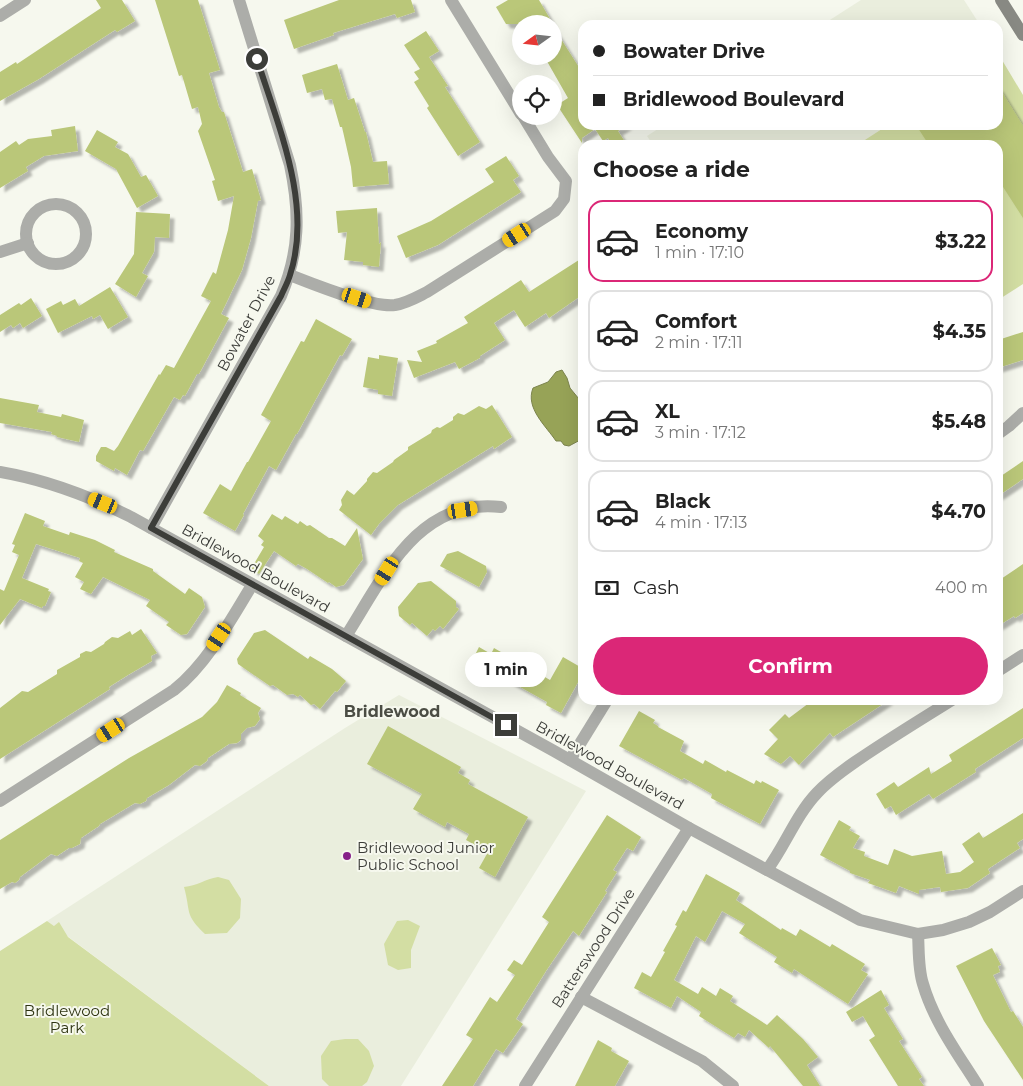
<!DOCTYPE html>
<html lang="en">
<head>
<meta charset="utf-8">
<style>
  body { margin:0; font-family:Montserrat,sans-serif; background:#f6f6f6; color:#222; height:100vh; display:flex; flex-direction:column; font-size:19px; white-space:nowrap }
  * { box-sizing:border-box; margin:0 }
  p { font-size:16px; color:#767676 }
  .icon { flex:none; width:28px; height:28px; fill:none; stroke:currentColor; stroke-width:2; stroke-linecap:round; stroke-linejoin:round }
  .map { position:relative; flex:1; overflow:hidden }
  .panel { position:absolute; left:578px; top:140px; width:425px; height:565px; display:flex; flex-direction:column; background:#fff; border-radius:15px; box-shadow:0 5px 20px #0002 }
  .panel>* { flex:none }
  .guide { position:absolute; left:578px; top:20px; width:425px; height:110px; border-radius:15px; box-shadow:0 5px 20px #0002; display:grid; align-content:center; height:110px; padding:0 15px; background:#fff }
  .needle { width:32px; rotate:255deg }
  .tools { position:absolute; left:512px; top:15px; display:grid; gap:10px }
  .tools a { display:grid; place-items:center; width:50px; height:50px; border-radius:50%; background:#fff; box-shadow:0 5px 20px #0002; font-size:25px }
  .end { position:absolute; width:22px; height:22px; margin:-11px; border:6px solid #3c3d39; background:#fff; box-shadow:0 0 0 2px #fff }
  .from { border-radius:50% }
  .bubble { position:absolute; height:35px; border-radius:18px; background:#fff; box-shadow:0 5px 20px #0002; font-size:16px; font-weight:700; line-height:35px; text-align:center }
  .car { position:absolute; width:15px; height:30px; margin:-15px -8px; border-radius:6px; box-shadow:0 0 4px 1px #0007; background:linear-gradient(#f5c518 24%,#345 0 40%,#f5c518 0 76%,#345 0 86%,#f5c518 0) }
  .guide b { display:flex; align-items:center; gap:18px; height:48px; font-size:19px }
  .guide b+b { border-top:1px solid #e0e0e0 }
  .guide i { width:12px; height:12px; background:#222 }
  ul { padding:0; list-style:none }
  li { display:flex; align-items:center; gap:15px; height:82px; margin:0 10px 8px; padding:0 5px; border:2px solid #e0e0e0; border-radius:15px }
  li div { flex:1 }
  li b { display:block; font-size:19px }
  li em { font-style:normal; font-weight:700 }
  li.on { border-color:#db2777 }
  li>.icon { width:45px; height:45px; stroke-width:1.5 }
  h2 { padding:0 15px; font-size:22px; line-height:60px }
  .pay { display:flex; align-items:center; gap:12px; height:55px; padding:0 15px; font-size:19px }
  .pay p { margin-inline-start:auto }
  .action { display:flex; gap:10px; margin-top:auto; padding:10px 15px }
  .action a { flex:1; height:58px; border-radius:30px; background:#db2777; color:#fff; font-size:20px; font-weight:700; line-height:58px; text-align:center }
  .map>svg:first-child { display:block }
  .built { fill:#eaeedd }
  .green { fill:#d3dea3 }
  .water { fill:#97a357; stroke:#7c844e }
  .building { fill:#bac779; filter:url(#shadow) }
  .lines { fill:none; stroke-linecap:round; stroke-linejoin:round }
  .minor { stroke:#acada9; stroke-width:12 }
  .secondary { stroke:#888983; stroke-width:12 }
  .route { stroke:#3c3d39; stroke-width:6 }
  .poi-dot { fill:#862189; stroke:#f6f8ee; stroke-width:2 }
  .labels { text-anchor:middle; dominant-baseline:central; stroke-width:4; stroke-linejoin:round; paint-order:stroke }
  .street-label { font-size:15px; fill:#3c3d39; stroke:#f6f8ee }
  .poi-label { font-size:15px; fill:#3c3d39; stroke:#f6f8ee; text-anchor:start }
  .park-label { font-size:15px; fill:#2e3412; stroke:#f6f8ee }
  .neighbourhood-label { font-size:16px; font-weight:bold; fill:#4b4d44; stroke:#f6f8ee }
</style>
</head>
<body>
<div class="map">
<svg width="1023" height="1086" viewBox="0 0 1023 1086">
  <defs>
    <filter id="shadow"><feDropShadow dx="4.5" dy="4.5" stdDeviation="1" flood-color="#0004"/></filter>
  </defs>
  <rect width="100%" height="100%" fill="#f6f8ee"/>
  <g class="built">
    <polygon points="861,0 964,0 980,25 822,25"/>
    <polygon points="664,125 888,125 857,145 653,145 647,136"/>
    <polygon points="399,695 586,791 401,1086 269,1086 47,921 345,728"/>
  </g>
  <g class="green">
    <polygon points="998,55 999,55 1023,95 1023,284 998,300 998,145 857,145 888,125 998,125"/>
    <path d="M218 877 229 880 241 899 240 918 227 933 205 934C184 914 191 912 184 887 197 886 205 879 218 877Z"/>
    <polygon points="408,920 420,926 411,950 411,968 398,970 388,965 384,944 397,921"/>
    <polygon points="47,921 54,926 59,922 68,937 269,1086 0,1086 0,951"/>
    <polygon points="345,1039 358,1039 369,1051 374,1066 367,1082 362,1086 329,1086 322,1079 321,1056 331,1041"/>
  </g>
  <path class="water" d="M562 370 567 378 570 388 579 399 582 407V427L580 430 582 439 569 446 564 445 561 441H556C546 426 525 408 533 388L548 382 556 372Z"/>
  <g class="building">
    <polygon points="96,0 122,0 135,21 117,32 115,30 39,79 0,101 0,72 16,62 17,64 101,8"/>
    <polygon points="155,0 198,0 220,70 209,73 219,107 222,112 224,112 243,172 252,169 261,200 258,201 251,238 242,270 221,314 229,318 199,374 197,374 185,396 183,395 180,400 174,397 143,451 140,450 127,475 115,468 114,471 96,461 96,456 101,447 106,447 114,451 118,446 159,374 160,375 166,365 174,368 211,301 201,296 213,272 216,274 228,230 234,196 218,201 212,181 215,180 198,131 202,124 198,107 192,109 182,75 179,76"/>
    <polygon points="339,0 411,0 415,12 397,18 395,14 333,33 334,35 294,49 284,20"/>
    <polygon points="508,0 539,0 553,24 506,24 496,7"/>
    <polygon points="554,28 582,72 582,125 628,125 618,131 627,145 612,145 608,138 603,141 595,129 582,138 582,143 557,105 568,98 544,56 554,56"/>
    <polygon points="426,31 439,51 429,57 448,86 445,87 480,142 458,156 427,108 429,106 414,82 419,79 414,72 420,69 404,45"/>
    <polygon points="337,64 348,100 354,98 365,132 366,132 373,162 387,161 389,184 353,187 351,167 342,127 340,127 332,99 325,100 322,89 307,93 302,75"/>
    <polygon points="998,86 1023,126 1023,218 998,179 998,145 929,145 916,125 998,125"/>
    <polygon points="75,126 78,151 44,156 26,167 28,171 0,188 0,152 16,141 19,145 28,139 52,136 51,130"/>
    <polygon points="97,130 118,142 115,147 128,154 141,177 146,175 158,196 137,208 116,169 85,151"/>
    <polygon points="506,156 519,176 513,180 521,192 438,245 406,258 397,236 431,221 494,182 485,169"/>
    <polygon points="377,208 379,244 381,242 379,267 363,265 363,262 344,260 347,232 338,233 336,211"/>
    <polygon points="136,212 170,214 169,238 155,237 154,252 142,273 148,276 136,297 115,284 134,254"/>
    <polygon points="582,258 582,295 549,318 546,313 525,327 514,310 494,323 505,340 480,356 480,358 459,369 455,362 414,378 407,360 422,362 417,351 437,343 436,341 468,323 464,317 521,280 529,292"/>
    <polygon points="110,287 128,317 108,329 100,315 93,319 92,316 58,333 46,309 61,301 63,305 75,299 79,306"/>
    <polygon points="31,298 42,316 23,328 20,323 13,328 11,325 0,332 0,315 19,303 21,305"/>
    <polygon points="316,319 352,339 342,356 340,355 297,434 296,434 276,470 269,466 243,514 244,515 235,531 203,513 220,484 231,491 247,462 248,462 271,421 261,415 262,413 301,341 304,342"/>
    <polygon points="1023,332 1023,360 998,368 998,340"/>
    <polygon points="379,355 398,358 392,396 378,394 378,390 363,387 368,357 379,359"/>
    <polygon points="0,398 39,405 37,412 61,417 62,414 84,420 79,442 57,437 57,436 51,434 52,432 0,423"/>
    <polygon points="492,405 512,437 494,449 493,446 398,505 379,524 371,535 339,510 342,505 341,500 347,490 354,495 367,481 367,479 373,472 377,473 393,462 394,460 408,450 408,447 431,433 432,430 437,427 440,428 453,420 453,417 458,413 464,415 479,406 486,409"/>
    <polygon points="1023,461 1023,479 998,496 998,478"/>
    <polygon points="25,513 45,521 43,526 69,535 70,532 95,540 115,550 114,552 153,569 153,571 185,594 189,588 202,597 205,607 187,634 181,635 166,625 169,622 146,606 150,600 103,577 91,594 80,589 84,582 75,577 83,563 79,561 80,558 36,544 22,578 49,589 48,591 51,592 45,606 43,606 42,608 20,599 0,625 0,589 4,591 19,555 12,552 15,545 12,544"/>
    <polygon points="272,514 282,520 285,516 298,524 300,521 307,526 310,525 329,538 332,538 345,546 357,528 363,559 344,585 336,587 329,582 328,583 307,569 298,564 296,566 274,551 259,574 251,569 264,547 261,545 264,541 258,536"/>
    <polygon points="458,551 486,566 487,572 479,587 440,566 447,554"/>
    <polygon points="1023,564 1023,613 1015,618 1014,616 998,626 998,581"/>
    <polygon points="431,581 456,601 456,607 459,609 443,629 440,626 435,631 433,629 427,636 412,623 410,625 399,616 398,607 418,583"/>
    <polygon points="141,629 157,653 151,656 152,661 128,675 109,687 110,689 0,759 0,708 22,691 28,692 57,674 57,670 80,657 80,654 86,651 91,652 104,644 105,642 112,637 118,638 130,631 132,635"/>
    <polygon points="265,630 308,659 310,656 332,669 346,681 337,692 335,691 320,709 314,704 311,705 300,695 298,697 293,694 287,695 273,685 270,686 238,664 237,659 254,633"/>
    <polygon points="479,647 491,654 494,648 550,680 563,657 582,668 582,675 561,713 546,705 547,702 484,667 482,670 471,663"/>
    <polygon points="227,685 241,693 240,695 261,708 258,713 260,719 255,726 247,728 241,734 241,740 237,743 229,744 208,758 207,761 200,766 195,765 169,785 147,798 146,801 140,804 135,803 100,824 99,826 81,838 80,844 72,848 69,848 57,856 51,854 20,877 19,880 15,883 12,882 0,889 0,840 129,758 202,717 217,702"/>
    <polygon points="813,700 889,700 833,737 830,733 799,765 790,756 781,764 764,754 778,739 769,730 785,714 789,718"/>
    <polygon points="1023,708 1023,738 975,769 976,772 933,799 929,794 896,815 891,806 885,809 876,794 894,782 898,787 929,767 931,774 952,761 949,755"/>
    <polygon points="639,711 655,720 653,723 658,726 658,727 684,741 680,751 703,764 705,760 726,772 727,770 754,784 756,780 761,783 762,781 779,790 760,824 711,798 712,794 684,778 682,780 619,746"/>
    <polygon points="388,726 461,767 458,773 470,780 468,784 528,817 495,877 479,868 488,852 466,840 469,834 447,822 445,827 413,809 422,794 367,764"/>
    <polygon points="1023,813 1023,839 1017,843 1020,848 988,869 990,873 968,888 941,892 940,887 919,890 919,894 899,886 896,893 868,883 870,880 850,873 850,871 820,855 839,820 851,827 849,830 860,836 853,848 865,852 864,856 888,865 894,849 912,856 942,851 946,874 960,872 974,862 962,844 979,832 983,838"/>
    <polygon points="607,815 641,837 633,851 627,848 613,870 617,872 605,891 607,892 579,936 573,931 546,971 516,1019 523,1024 503,1053 496,1049 473,1086 442,1086 473,1039 466,1035 490,997 497,1002 515,975 507,970 514,960 522,965 549,922 542,917"/>
    <polygon points="706,874 740,893 736,900 781,930 782,928 796,936 800,929 830,947 832,944 865,964 861,970 868,974 848,1004 794,969 792,973 774,962 777,957 739,933 745,924 722,911 705,942 696,936 674,980 698,994 702,987 716,996 720,988 733,996 730,1001 767,1025 777,1015 803,1039 818,1057 807,1065 820,1086 803,1086 770,1046 769,1048 749,1030 745,1037 738,1033 734,1038 699,1016 701,1012 677,996 671,1008 634,988 642,972 651,977 665,952 663,951 677,926 675,925 683,910 686,912"/>
    <polygon points="992,948 1001,965 998,966 1000,972 993,975 1011,1012 1013,1011 1023,1027 1023,1080 984,1021 956,966"/>
    <polygon points="881,990 889,1005 884,1008 903,1039 899,1041 922,1077 919,1079 924,1086 898,1086 869,1040 875,1036 863,1016 852,1022 846,1012"/>
    <polygon points="598,1040 612,1048 611,1051 629,1061 615,1086 575,1086"/>
  </g>
  <g class="lines">
    <g class="minor">
      <polyline points="451,0 521,114"/>
      <polyline points="0,16 25,0"/>
      <circle cx="56" cy="234" r="30"/>
      <polyline points="0,252 28,243"/>
      <path d="M290 275C313 284 372 308 395 305 407 303 417 297 427 292L555 211 564 199 566 181 548 157 523 116"/>
      <polyline points="998,434 1009,426 1023,413"/>
      <path d="M0 472C47 480 89 496 131 517L554 751 689 828 860 920 918 934 943 930 969 922 990 912 1023 891"/>
      <path d="M151 528 281 296C300 251 300 212 290 165L239 0"/>
      <path d="M346 636C383 578 418 497 501 507"/>
      <polyline points="998,671 1023,655"/>
      <polyline points="570,760 607,700"/>
      <path d="M0 801 174 690C206 665 231 620 252 585"/>
      <path d="M767 870C785 846 796 815 817 793 828 781 842 771 855 762 887 740 920 720 952 700"/>
      <path d="M918 934C919 950 918 969 923 984 934 1022 958 1054 978 1086"/>
      <polyline points="581,997 702,1061 733,1086"/>
      <polyline points="525,1086 689,828"/>
    </g>
    <polyline class="secondary" points="1001,0 1023,35"/>
  </g>
  <g class="lines">
    <path class="route" d="M257 59C278 126 313 205 290 275 288 282 284 289 281 296L151 528 506 725"/>
  </g>
  <circle class="poi-dot" cx="347" cy="856" r="5"/>
  <g class="labels">
    <g class="street-label">
      <text transform="translate(246 323) rotate(-62)">Bowater Drive</text>
      <text transform="translate(256 568) rotate(29)">Bridlewood Boulevard</text>
      <text transform="translate(610 765) rotate(29)">Bridlewood Boulevard</text>
      <text transform="translate(593 948) rotate(-57)">Batterswood Drive</text>
    </g>
    <g class="poi-label">
      <text x="357" y="847">Bridlewood Junior<tspan x="357" dy="17">Public School</tspan></text>
    </g>
    <g class="park-label">
      <text x="67" y="1010">Bridlewood<tspan x="67" dy="17">Park</tspan></text>
    </g>
    <g class="neighbourhood-label">
      <text x="392" y="711">Bridlewood</text>
    </g>
  </g>
</svg>
<div class="tools">
<a><svg class="needle" viewBox="-14 -14 28 28"><path d="M0-13l5 13h-10z" fill="#e53935"/><path d="M0 13l5-13h-10z" fill="#767676"/></svg></a>
<a><svg class="icon" aria-label="locate" viewBox="0 0 24 24"><circle cx="12" cy="12" r="6"/><path d="M12 2v4M12 18v4M2 12h4M18 12h4"/></svg></a>
</div>
<i class="end from" style="left:257px;top:59px"></i>
<i class="end" style="left:506px;top:725px"></i>
<div class="bubble" style="left:465px;top:652px;width:82px">1 min</div>
<i class="car" style="left:517px;top:235px;rotate:238deg"></i>
<i class="car" style="left:357px;top:298px;rotate:108deg"></i>
<i class="car" style="left:103px;top:503px;rotate:292deg"></i>
<i class="car" style="left:463px;top:510px;rotate:81deg"></i>
<i class="car" style="left:387px;top:571px;rotate:212deg"></i>
<i class="car" style="left:219px;top:637px;rotate:214deg"></i>
<i class="car" style="left:111px;top:730px;rotate:237deg"></i>
<div class="guide">
<b><i class="from"></i>Bowater Drive</b>
<b><i></i>Bridlewood Boulevard</b>
</div>
<section class="panel">
<h2>Choose a ride</h2>
<ul>
<li class="on"><svg class="icon" aria-label="car" viewBox="0 0 24 24"><path d="M5 17H2v-5l4-1 3-4h7l3 4 3 1v5h-3M9 17h6M6 11h13"/><circle cx="7" cy="17" r="2"/><circle cx="17" cy="17" r="2"/></svg><div><b>Economy</b><p>1 min · 17:10</p></div><em>$3.22</em></li>
<li><svg class="icon" aria-label="car" viewBox="0 0 24 24"><path d="M5 17H2v-5l4-1 3-4h7l3 4 3 1v5h-3M9 17h6M6 11h13"/><circle cx="7" cy="17" r="2"/><circle cx="17" cy="17" r="2"/></svg><div><b>Comfort</b><p>2 min · 17:11</p></div><em>$4.35</em></li>
<li><svg class="icon" aria-label="car" viewBox="0 0 24 24"><path d="M5 17H2v-5l4-1 3-4h7l3 4 3 1v5h-3M9 17h6M6 11h13"/><circle cx="7" cy="17" r="2"/><circle cx="17" cy="17" r="2"/></svg><div><b>XL</b><p>3 min · 17:12</p></div><em>$5.48</em></li>
<li><svg class="icon" aria-label="car" viewBox="0 0 24 24"><path d="M5 17H2v-5l4-1 3-4h7l3 4 3 1v5h-3M9 17h6M6 11h13"/><circle cx="7" cy="17" r="2"/><circle cx="17" cy="17" r="2"/></svg><div><b>Black</b><p>4 min · 17:13</p></div><em>$4.70</em></li>
</ul>
<div class="pay"><svg class="icon" aria-label="cash" viewBox="0 0 24 24"><path d="M3 7h18v10H3z"/><circle cx="12" cy="12" r="2"/></svg>Cash<p>400 m</p></div>
<div class="action"><a>Confirm</a></div>
</section>
</div>
</body>
</html>
